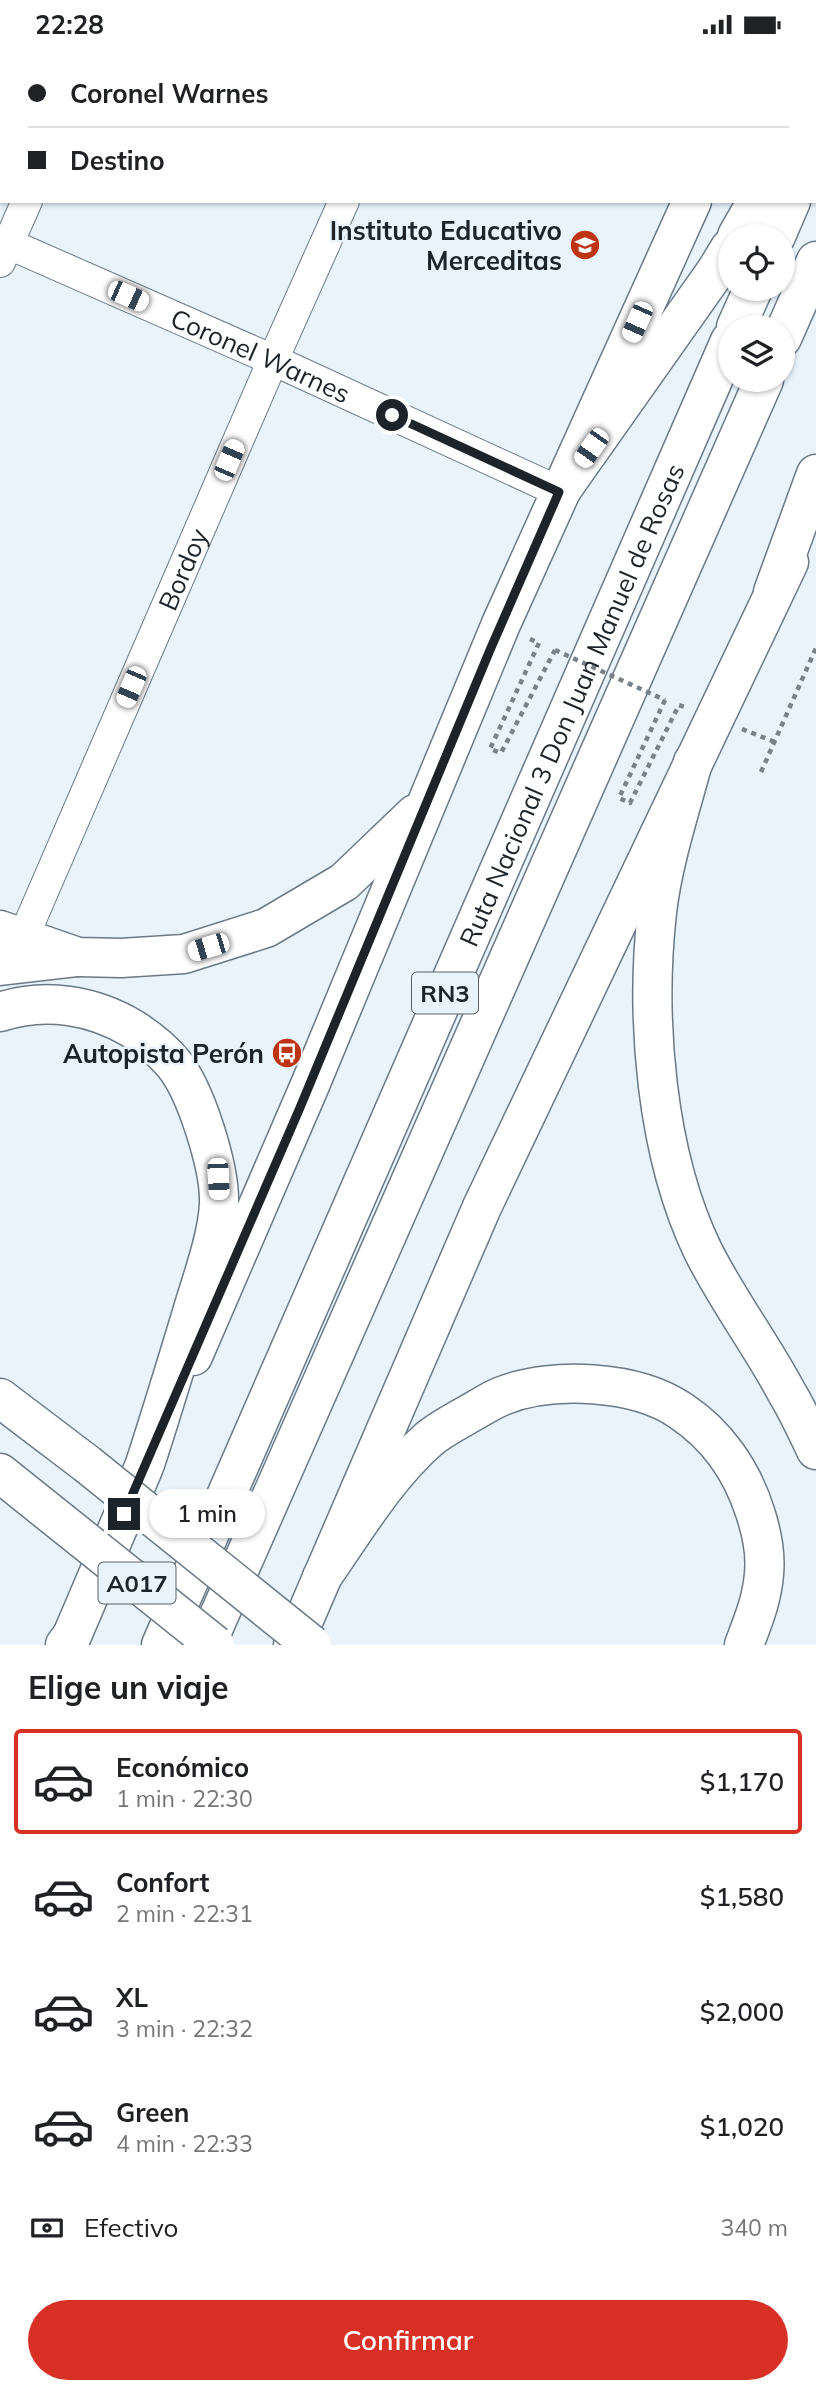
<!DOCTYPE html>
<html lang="es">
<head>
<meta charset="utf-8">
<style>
  body { margin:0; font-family:Mulish,sans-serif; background:#f2f2f2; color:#202124; height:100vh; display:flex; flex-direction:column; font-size:26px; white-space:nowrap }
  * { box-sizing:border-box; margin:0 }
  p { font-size:23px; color:#757577 }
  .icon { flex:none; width:38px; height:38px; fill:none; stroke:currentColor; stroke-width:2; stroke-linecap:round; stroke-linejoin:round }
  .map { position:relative; height:1596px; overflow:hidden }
  .sheet { display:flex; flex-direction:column; background:#fff; flex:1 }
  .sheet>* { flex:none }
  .top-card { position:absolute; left:0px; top:0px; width:817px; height:154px; box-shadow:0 2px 5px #0004; display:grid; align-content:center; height:154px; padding:0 28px; background:#fff }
  .buttons { position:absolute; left:718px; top:175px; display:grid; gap:14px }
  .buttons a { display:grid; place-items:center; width:77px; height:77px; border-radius:50%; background:#fff; box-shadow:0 2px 5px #0004; font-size:35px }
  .end { position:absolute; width:32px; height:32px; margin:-16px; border:9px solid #1d2429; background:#fff; box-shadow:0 0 0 4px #fff }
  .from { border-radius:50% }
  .bubble { position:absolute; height:49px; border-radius:24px; background:#fff; box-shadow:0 2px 5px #0004; font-size:23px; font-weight:600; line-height:49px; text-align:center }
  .car { position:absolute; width:21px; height:42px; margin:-21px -10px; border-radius:9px; box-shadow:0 0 5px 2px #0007; background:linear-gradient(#fff 24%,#345 0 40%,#fff 0 76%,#345 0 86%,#fff 0) }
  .top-card b { display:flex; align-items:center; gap:24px; height:66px; font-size:26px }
  .top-card b+b { border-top:2px solid #e0e0e0 }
  .top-card i { width:18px; height:18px; background:#202124 }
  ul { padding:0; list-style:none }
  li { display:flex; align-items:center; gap:21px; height:105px; margin:0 14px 10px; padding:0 14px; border:4px solid transparent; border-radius:7px }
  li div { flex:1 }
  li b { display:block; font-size:26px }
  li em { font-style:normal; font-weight:600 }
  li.selected { border-color:#d93025 }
  li>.icon { width:63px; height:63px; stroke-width:1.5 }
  h2 { padding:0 28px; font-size:32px; line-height:84px }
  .pay { display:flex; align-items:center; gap:18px; height:77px; padding:0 28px; font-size:26px }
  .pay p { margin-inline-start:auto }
  .action { display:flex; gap:14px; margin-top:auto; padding:14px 28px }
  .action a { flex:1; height:80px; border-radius:42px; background:#d93025; color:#fff; font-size:28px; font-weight:600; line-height:80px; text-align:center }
  .status { display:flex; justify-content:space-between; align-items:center; height:49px; padding:0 35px; background:#fff; direction:ltr }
  .status svg { height:19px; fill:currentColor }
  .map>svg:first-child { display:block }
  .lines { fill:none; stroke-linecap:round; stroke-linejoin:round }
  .street-casing { stroke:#697a86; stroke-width:32 }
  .secondary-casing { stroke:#697a86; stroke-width:41 }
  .highway-casing { stroke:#697a86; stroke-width:41 }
  .path { stroke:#7a8289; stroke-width:4.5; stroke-dasharray:5 5; stroke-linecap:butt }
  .street { stroke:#fff; stroke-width:30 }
  .secondary { stroke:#fff; stroke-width:38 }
  .highway { stroke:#fff; stroke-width:38 }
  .highway-bridge-casing { stroke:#697a86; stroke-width:41; stroke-linecap:butt }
  .path-bridge { stroke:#7a8289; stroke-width:4.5; stroke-dasharray:5 5; stroke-linecap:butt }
  .highway-bridge { stroke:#fff; stroke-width:38 }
  .route { stroke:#1d2429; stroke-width:9 }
  .labels { text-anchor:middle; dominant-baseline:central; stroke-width:5; stroke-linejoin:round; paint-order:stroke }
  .shield { fill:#e8f3fc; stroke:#5a6268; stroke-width:2 }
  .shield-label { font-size:24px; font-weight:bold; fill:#1d2429 }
  .poi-label { font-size:26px; font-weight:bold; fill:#1d2429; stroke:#e8f3fc; text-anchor:end }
  .street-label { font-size:26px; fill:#1d2429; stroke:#e8f3fc }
</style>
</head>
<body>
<div class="status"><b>22:28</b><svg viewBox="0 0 49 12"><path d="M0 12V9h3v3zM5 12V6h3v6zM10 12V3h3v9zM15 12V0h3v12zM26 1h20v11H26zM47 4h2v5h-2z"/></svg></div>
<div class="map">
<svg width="816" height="1596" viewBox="0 0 816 1596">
  <rect width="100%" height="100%" fill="#e8f3fc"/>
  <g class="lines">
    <g class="street-casing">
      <g id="street">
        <polyline points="96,2 96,0"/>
        <polyline points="412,2 413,0"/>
        <path id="s1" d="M0 191 273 311 560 443"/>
        <polyline points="0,213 27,152"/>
        <path id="s2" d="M23 889 273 311 344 152"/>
      </g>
    </g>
    <g class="secondary-casing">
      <g id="secondary">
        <polyline points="760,2 761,0"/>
        <polyline points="0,881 78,908 121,909 184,905 266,879 344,833 415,765"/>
        <polyline points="193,1307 310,1036 501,575 692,152"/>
        <polyline points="68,1596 143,1420"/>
        <polyline points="293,1596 482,1158 789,513"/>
      </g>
    </g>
    <g class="highway-casing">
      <g id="highway">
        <polyline points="816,52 816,51"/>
        <polyline points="816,96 816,95"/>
        <polyline points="737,187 757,152"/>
        <polyline points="776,187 791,152"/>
        <polyline points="736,278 753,240"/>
        <polyline points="782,289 816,212"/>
        <polyline points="560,443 716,222 730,199"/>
        <polyline points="773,543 816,425"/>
        <path d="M693 713C680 762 663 812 657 863 645 970 656 1105 703 1202 728 1252 761 1295 787 1344 798 1362 807 1382 816 1401"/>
        <polyline points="0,917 78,908"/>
        <path d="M0 963C45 948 93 956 133 980 147 989 162 1001 173 1014 196 1041 220 1119 219 1154 218 1185 203 1227 194 1257 178 1310 162 1363 145 1415"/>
        <polyline points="0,1349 87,1415"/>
        <polyline points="0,1424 60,1472"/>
        <path d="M322 1528C355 1481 385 1429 429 1390 442 1379 459 1371 474 1362 483 1357 492 1351 502 1347 552 1327 636 1331 681 1362 717 1386 742 1422 755 1463 761 1481 766 1505 764 1525 762 1551 753 1572 744 1596"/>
        <polyline points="65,1596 71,1588"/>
        <path id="s3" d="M161 1596 730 292"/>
        <polyline points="206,1596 764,331"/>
      </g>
    </g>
    <g class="path">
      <polyline points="530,590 539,594 490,700 501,704 555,601"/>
      <polyline points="665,651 619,749 630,754 679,656 685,658"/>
      <polyline points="742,680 775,693"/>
      <polyline points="761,723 816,599"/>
    </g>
    <use href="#street" class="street"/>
    <use href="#secondary" class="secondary"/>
    <use href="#highway" class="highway"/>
    <g class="highway-bridge-casing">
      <g id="highway-bridge">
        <polyline points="87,1415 312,1596"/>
        <polyline points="60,1472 215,1596"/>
      </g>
    </g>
    <polyline class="path-bridge" points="555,601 665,651"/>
    <use href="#highway-bridge" class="highway-bridge"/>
  </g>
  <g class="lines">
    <polyline class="route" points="124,1465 299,1061 490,601 559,443 392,366"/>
  </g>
  <defs>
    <g id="school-disc" transform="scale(1.575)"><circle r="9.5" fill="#bd3313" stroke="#e8f3fc"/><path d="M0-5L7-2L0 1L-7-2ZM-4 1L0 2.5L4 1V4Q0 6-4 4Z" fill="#fff"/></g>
    <g id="bus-disc" transform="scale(1.575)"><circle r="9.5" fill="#bd3313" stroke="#e8f3fc"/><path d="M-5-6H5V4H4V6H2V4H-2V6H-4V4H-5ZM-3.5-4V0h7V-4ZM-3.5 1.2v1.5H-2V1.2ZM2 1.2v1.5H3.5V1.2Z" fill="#fff"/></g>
  </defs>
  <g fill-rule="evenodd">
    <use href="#school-disc" x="585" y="196"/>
    <use href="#bus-disc" x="287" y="1004"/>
  </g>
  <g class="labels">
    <g class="shield">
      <rect x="412" y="923.5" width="66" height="41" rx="5"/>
      <rect x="98.5" y="1513.5" width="77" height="41" rx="5"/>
    </g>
    <g class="shield-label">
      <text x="445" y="944">RN3</text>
      <text x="137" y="1534">A017</text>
    </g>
    <g class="poi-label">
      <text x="562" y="181">Instituto Educativo<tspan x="562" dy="30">Merceditas</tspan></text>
      <text x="264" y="1004">Autopista Perón</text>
    </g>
    <g class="street-label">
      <text stroke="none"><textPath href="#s1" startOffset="285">Coronel Warnes</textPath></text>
      <text stroke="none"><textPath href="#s2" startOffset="402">Bordoy</textPath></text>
      <text stroke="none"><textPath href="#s3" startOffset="1026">Ruta Nacional 3 Don Juan Manuel de Rosas</textPath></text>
    </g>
  </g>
</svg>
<div class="buttons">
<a><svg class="icon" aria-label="locate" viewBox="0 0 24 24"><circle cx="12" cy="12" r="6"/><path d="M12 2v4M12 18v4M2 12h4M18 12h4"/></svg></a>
<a><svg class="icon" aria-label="layers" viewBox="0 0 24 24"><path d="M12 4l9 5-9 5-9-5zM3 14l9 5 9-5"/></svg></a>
</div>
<i class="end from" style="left:392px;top:366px"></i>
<i class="end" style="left:124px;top:1465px"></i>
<div class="bubble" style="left:149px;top:1440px;width:116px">1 min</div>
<i class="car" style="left:128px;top:247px;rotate:114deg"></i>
<i class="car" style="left:637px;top:273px;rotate:204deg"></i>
<i class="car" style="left:591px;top:399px;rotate:215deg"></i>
<i class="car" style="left:229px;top:411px;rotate:23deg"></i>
<i class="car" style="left:131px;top:638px;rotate:203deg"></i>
<i class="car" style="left:208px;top:898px;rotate:253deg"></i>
<i class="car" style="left:218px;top:1130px;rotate:177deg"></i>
<div class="top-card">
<b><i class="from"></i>Coronel Warnes</b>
<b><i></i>Destino</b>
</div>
</div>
<section class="sheet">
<h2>Elige un viaje</h2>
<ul>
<li class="selected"><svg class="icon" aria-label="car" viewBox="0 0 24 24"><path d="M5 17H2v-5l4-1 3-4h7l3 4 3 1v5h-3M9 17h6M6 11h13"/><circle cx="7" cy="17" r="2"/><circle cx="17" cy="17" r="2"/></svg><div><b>Económico</b><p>1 min · 22:30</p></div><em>$1,170</em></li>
<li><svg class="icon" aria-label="car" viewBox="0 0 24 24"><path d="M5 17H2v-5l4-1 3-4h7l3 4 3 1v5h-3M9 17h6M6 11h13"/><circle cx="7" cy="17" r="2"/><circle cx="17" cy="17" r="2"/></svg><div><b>Confort</b><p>2 min · 22:31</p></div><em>$1,580</em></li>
<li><svg class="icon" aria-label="car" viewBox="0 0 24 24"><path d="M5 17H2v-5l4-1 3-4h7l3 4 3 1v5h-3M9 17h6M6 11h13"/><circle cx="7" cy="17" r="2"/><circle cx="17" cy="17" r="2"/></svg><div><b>XL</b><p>3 min · 22:32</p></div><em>$2,000</em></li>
<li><svg class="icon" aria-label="car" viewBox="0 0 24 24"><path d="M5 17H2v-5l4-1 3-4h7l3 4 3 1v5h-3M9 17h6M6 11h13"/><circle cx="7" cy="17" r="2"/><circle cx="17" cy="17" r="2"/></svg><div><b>Green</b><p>4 min · 22:33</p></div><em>$1,020</em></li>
</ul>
<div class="pay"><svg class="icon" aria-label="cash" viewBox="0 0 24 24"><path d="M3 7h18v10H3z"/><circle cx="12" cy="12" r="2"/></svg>Efectivo<p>340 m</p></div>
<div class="action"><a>Confirmar</a></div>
</section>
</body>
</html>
